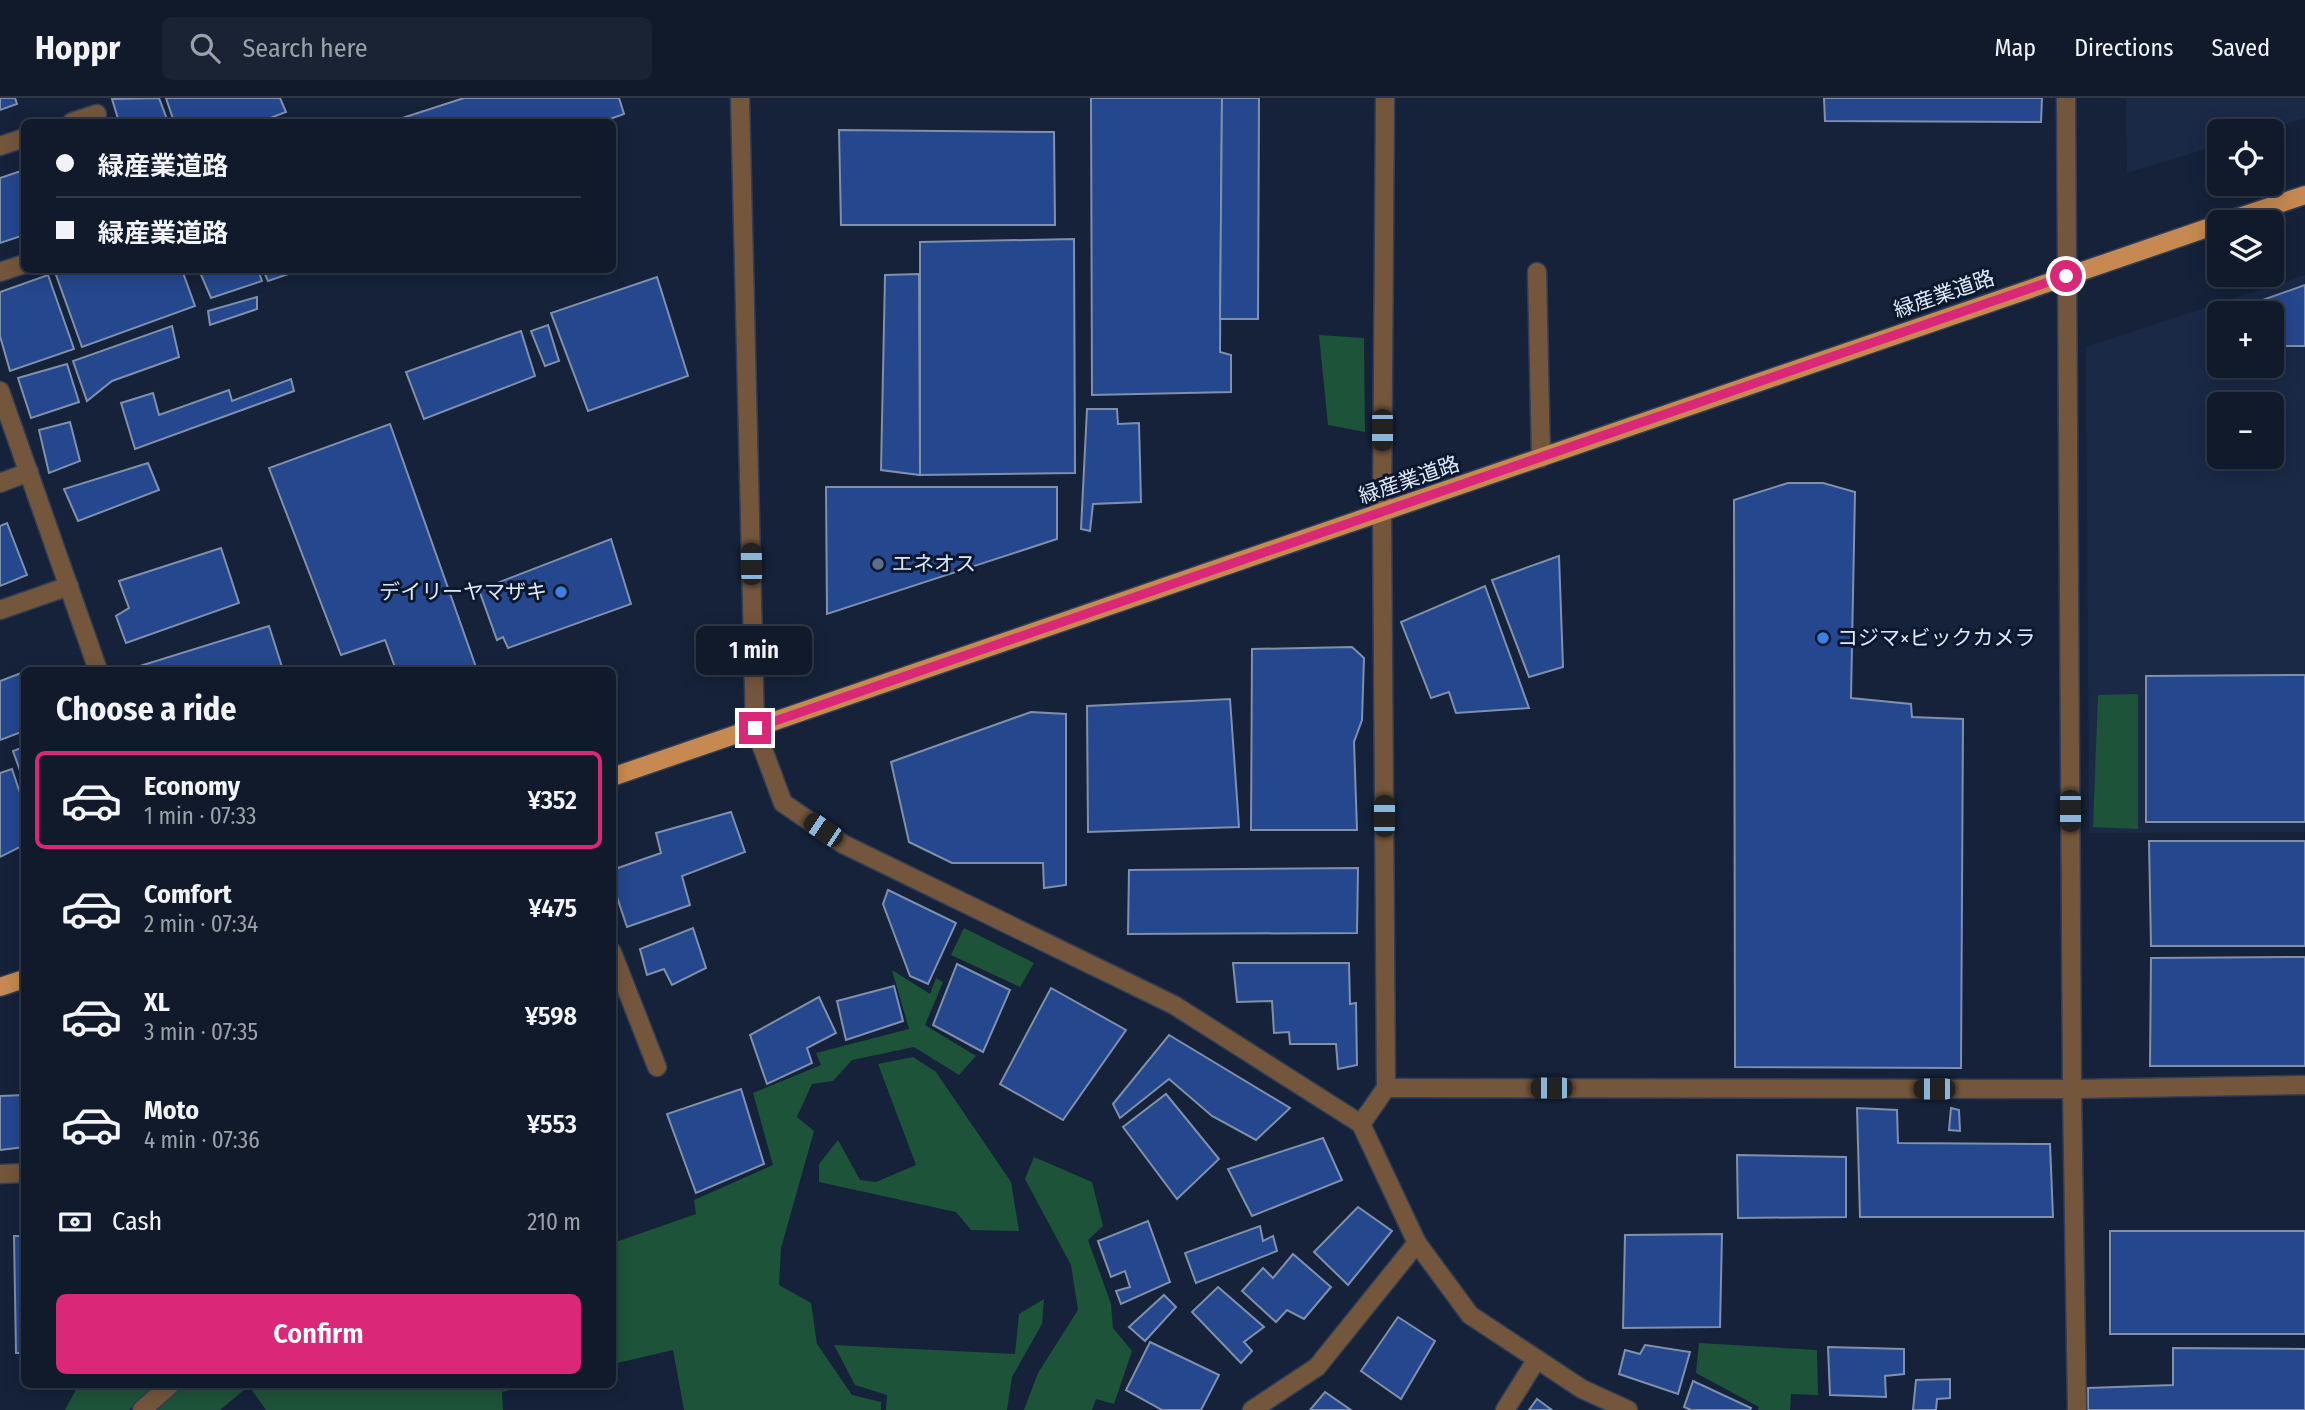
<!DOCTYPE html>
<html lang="en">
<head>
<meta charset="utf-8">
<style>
  body { margin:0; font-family:"Fira Sans Condensed","Noto Sans JP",sans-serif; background:#192333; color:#f1f3f6; height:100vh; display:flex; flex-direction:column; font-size:26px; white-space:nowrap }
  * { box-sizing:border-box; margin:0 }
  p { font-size:23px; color:#9ca1a9 }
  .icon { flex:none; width:38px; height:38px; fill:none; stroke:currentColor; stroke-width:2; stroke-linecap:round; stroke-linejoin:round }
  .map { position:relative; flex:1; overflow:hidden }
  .sheet { position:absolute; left:21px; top:569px; width:595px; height:721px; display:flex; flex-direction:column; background:#101a2b; border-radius:10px; box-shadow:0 4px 18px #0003,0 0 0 2px #303847 }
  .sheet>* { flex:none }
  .hud { position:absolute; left:21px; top:21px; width:595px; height:154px; border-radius:10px; box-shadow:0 4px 18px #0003,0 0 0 2px #303847; display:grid; align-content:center; height:154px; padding:0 35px; background:#101a2b }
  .fabs { position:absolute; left:2207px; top:21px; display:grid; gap:14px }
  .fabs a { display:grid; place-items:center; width:77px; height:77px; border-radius:10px; background:#101a2b; box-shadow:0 4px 18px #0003,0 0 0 2px #303847; font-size:35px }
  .end { position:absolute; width:32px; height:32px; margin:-16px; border:9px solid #db2777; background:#fff; box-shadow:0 0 0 4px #fff }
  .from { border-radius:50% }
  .bubble { position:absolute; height:49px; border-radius:10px; background:#101a2b; box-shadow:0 4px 18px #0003,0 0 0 2px #303847; font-size:23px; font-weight:600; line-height:49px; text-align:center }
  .car { position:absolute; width:21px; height:42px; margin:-21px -10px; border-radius:9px; box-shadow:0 0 5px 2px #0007; background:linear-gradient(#222 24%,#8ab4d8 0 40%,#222 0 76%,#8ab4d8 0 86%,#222 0) }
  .hud b { display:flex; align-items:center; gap:24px; height:66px; font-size:26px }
  .hud b+b { border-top:2px solid #303847 }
  .hud i { width:18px; height:18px; background:#f1f3f6 }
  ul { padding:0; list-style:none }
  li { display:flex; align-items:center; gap:21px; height:98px; margin:0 14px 10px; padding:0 21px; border:4px solid transparent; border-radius:10px }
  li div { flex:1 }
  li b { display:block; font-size:26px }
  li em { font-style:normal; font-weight:600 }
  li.selected { border-color:#db2777 }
  li>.icon { width:63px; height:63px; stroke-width:1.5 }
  h2 { padding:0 35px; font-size:32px; line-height:84px }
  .pay { display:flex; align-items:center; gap:18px; height:77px; padding:0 35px; font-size:26px }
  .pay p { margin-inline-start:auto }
  .action { display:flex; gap:14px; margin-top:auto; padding:14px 35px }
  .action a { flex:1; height:80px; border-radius:10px; background:#db2777; color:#fff; font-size:28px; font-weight:600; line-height:80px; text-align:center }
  header { display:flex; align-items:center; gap:42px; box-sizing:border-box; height:98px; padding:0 35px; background:#101a2b; border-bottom:2px solid #303847 }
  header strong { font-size:33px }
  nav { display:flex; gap:38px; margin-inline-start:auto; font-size:24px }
  .search { width:490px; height:63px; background:#192333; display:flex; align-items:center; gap:18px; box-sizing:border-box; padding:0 24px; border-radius:10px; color:#9ca1a9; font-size:26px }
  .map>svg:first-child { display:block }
  .built { fill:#1a2946; fill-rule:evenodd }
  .green { fill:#1d5339 }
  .building { fill:#25478d; stroke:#7f90ad; stroke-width:2 }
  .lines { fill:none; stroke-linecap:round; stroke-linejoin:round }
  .minor-casing { stroke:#313e54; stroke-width:21 }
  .major-casing { stroke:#313e54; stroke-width:21 }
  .minor { stroke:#74563c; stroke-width:18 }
  .major { stroke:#c68951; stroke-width:18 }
  .route { stroke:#db2777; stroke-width:9 }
  .service-dot { fill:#5c6f8a; stroke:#0c182f; stroke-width:2.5 }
  .shop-dot { fill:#3f7fe0; stroke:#0c182f; stroke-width:2.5 }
  .labels { text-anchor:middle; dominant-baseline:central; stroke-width:6; stroke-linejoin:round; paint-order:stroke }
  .street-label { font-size:21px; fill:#dfe8f9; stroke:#0c182f }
  .poi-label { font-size:21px; fill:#dfe8f9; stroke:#0c182f; text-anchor:start }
</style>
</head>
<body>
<header>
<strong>Hoppr</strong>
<div class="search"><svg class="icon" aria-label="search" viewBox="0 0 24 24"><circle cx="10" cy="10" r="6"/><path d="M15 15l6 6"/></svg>Search here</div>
<nav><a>Map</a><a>Directions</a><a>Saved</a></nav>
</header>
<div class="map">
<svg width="2305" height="1312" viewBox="0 0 2305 1312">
  <rect width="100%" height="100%" fill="#152239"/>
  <g class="built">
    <polygon points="2126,0 2305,0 2305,20 2264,33 2219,33 2219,47 2127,75"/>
    <path d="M2305 177V734L2089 735 2086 249ZM2219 215H2272V268H2219ZM2219 306H2272V359H2219Z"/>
  </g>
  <g class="green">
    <polygon points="1319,237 1364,240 1365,334 1328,327"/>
    <polygon points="2138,596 2138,731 2093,729 2098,597"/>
    <polygon points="964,830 1034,865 1020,889 951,857"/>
    <polygon points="892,872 930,896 936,880 943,884 925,927 976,958 959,977 914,949 852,962 833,983 812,986 797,1019 814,1033 781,1150 779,1187 811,1205 817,1246 852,1297 881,1304 881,1312 684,1312 673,1252 613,1266 613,1145 696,1116 694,1102 773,1067 753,995 821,967 816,955 909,931"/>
    <polygon points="913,959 936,974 1011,1084 1019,1133 971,1132 956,1114 819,1084 819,1066 838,1042 860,1082 876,1084 916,1067 878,966"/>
    <polygon points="1034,1059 1092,1084 1103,1128 1088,1142 1111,1206 1113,1230 1132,1253 1114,1306 1096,1301 1092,1312 1024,1312 1038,1275 1078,1212 1071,1167 1025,1081"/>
    <polygon points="1044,1201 1042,1226 1012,1279 1007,1312 886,1312 887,1297 855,1287 834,1247 1015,1256 1019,1216"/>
    <polygon points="1699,1245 1817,1252 1818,1297 1791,1296 1790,1312 1758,1312 1759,1309 1696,1275"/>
    <polygon points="79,1286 160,1286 129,1312 65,1312"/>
    <polygon points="186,1286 533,1286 502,1294 503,1312 266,1312 249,1288 220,1312 153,1312"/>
  </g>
  <g class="building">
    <polygon points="0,0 15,0 17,6 0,12"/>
    <polygon points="159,0 168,24 119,24 112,1"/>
    <polygon points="166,0 280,0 286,14 260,24 174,24"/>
    <polygon points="464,0 619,0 624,16 602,24 390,24"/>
    <polygon points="1091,0 1222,0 1220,254 1231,257 1231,294 1092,297"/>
    <polygon points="1222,0 1259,0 1258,221 1220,221"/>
    <polygon points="1824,0 2042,0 2041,24 1825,23"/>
    <polygon points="839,32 1054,34 1055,127 841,127"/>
    <polygon points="24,72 24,137 0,145 0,80"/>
    <polygon points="1074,141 1075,375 920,377 920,144"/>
    <polygon points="61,172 182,172 195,208 82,249 55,174"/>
    <polygon points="199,172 258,172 262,183 211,200"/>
    <polygon points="263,172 300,172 268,183"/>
    <polygon points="919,176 920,377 881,372 885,177"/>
    <polygon points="48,177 74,251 10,273 0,238 0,194"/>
    <polygon points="657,179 688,278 588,313 551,215"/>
    <polygon points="2305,187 2305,248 2272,248 2272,215 2226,215"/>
    <polygon points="257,199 257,211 210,227 208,213"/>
    <polygon points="2219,218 2219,247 2212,247 2213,220"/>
    <polygon points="548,227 559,263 545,268 531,233"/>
    <polygon points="172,228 179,259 112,283 87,303 73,263"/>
    <polygon points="521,233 535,278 424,321 406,274"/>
    <polygon points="67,266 79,304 31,320 18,280"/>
    <polygon points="291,281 294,293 135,351 121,305 153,295 159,317 229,292 232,303"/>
    <polygon points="1087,311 1117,311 1118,326 1139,325 1141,404 1093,406 1090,433 1081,431"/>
    <polygon points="70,324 80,363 49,375 39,332"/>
    <polygon points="390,326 477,572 396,572 385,542 341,557 269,370"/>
    <polygon points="148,365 159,392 78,423 64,391"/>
    <polygon points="1788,385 1823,385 1855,394 1851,600 1911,606 1912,619 1963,621 1961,970 1735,969 1734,402"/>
    <polygon points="826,389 1057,389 1057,441 827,516"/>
    <polygon points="7,425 27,477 0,488 0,428"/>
    <polygon points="611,441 631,506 508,550 503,539 497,542 479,492"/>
    <polygon points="221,450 239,505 126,545 116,518 129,510 119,483"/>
    <polygon points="1559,458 1563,569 1529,579 1492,482"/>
    <polygon points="1485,488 1529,610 1456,615 1449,594 1431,600 1401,524"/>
    <polygon points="269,528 283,572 127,572"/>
    <polygon points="1352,549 1364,560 1362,622 1354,644 1357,732 1251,732 1252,551"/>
    <polygon points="24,574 24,633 0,642 0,583"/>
    <polygon points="2305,577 2305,724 2146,724 2146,578"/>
    <polygon points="1230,601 1239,729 1088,734 1087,608"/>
    <polygon points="1031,614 1066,616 1066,787 1044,790 1043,765 952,765 909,744 891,664"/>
    <polygon points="24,649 24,684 13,653"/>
    <polygon points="12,671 24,707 24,747 0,759 0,675"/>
    <polygon points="731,714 745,754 682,778 690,807 627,829 612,784 612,772 661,755 656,735"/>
    <polygon points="2149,743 2305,743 2305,848 2151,848"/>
    <polygon points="1358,770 1357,835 1128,836 1129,772"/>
    <polygon points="888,792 956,825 928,886 910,878 883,806"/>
    <polygon points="693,830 706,870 672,887 664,871 647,877 640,851"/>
    <polygon points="2305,859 2305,968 2150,968 2151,860"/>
    <polygon points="1233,865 1349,865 1350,906 1356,905 1357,967 1338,971 1336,946 1290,946 1289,934 1274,935 1272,903 1237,904"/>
    <polygon points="957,866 1010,892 983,954 933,927"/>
    <polygon points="894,888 903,923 846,942 837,903"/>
    <polygon points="1051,890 1126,932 1063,1022 1000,986"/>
    <polygon points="819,899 836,935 807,950 812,965 767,986 750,937"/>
    <polygon points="1169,937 1290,1010 1256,1042 1212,1018 1169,981 1120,1020 1113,1006"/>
    <polygon points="741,991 764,1066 696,1095 667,1016"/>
    <polygon points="1166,996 1219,1061 1177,1101 1123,1029"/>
    <polygon points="24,997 24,1049 0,1052 0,998"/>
    <polygon points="1857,1010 1897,1012 1898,1045 2050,1046 2053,1119 1860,1119"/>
    <polygon points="1951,1010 1959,1012 1960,1033 1949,1032"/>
    <polygon points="1323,1040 1342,1082 1252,1118 1228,1071"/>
    <polygon points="1737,1057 1846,1059 1846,1119 1738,1120"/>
    <polygon points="20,1088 24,1088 24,1130"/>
    <polygon points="1358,1109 1392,1133 1348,1187 1314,1154"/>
    <polygon points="1148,1123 1170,1184 1121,1206 1116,1193 1130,1189 1125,1173 1111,1179 1098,1143"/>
    <polygon points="1260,1128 1263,1143 1273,1138 1277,1153 1196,1185 1185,1155"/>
    <rect x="2110" y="1133" width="195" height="103"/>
    <polygon points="1722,1136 1720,1229 1623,1230 1625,1137"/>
    <polygon points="14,1138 24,1138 24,1255 16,1255"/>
    <polygon points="1293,1156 1331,1189 1304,1221 1287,1212 1276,1224 1242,1193 1263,1170 1273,1180"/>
    <polygon points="1218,1189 1264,1229 1244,1244 1252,1253 1241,1265 1192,1214"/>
    <polygon points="1164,1197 1176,1209 1145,1243 1129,1229"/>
    <polygon points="1398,1219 1435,1243 1401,1301 1361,1273"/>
    <polygon points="1150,1244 1219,1277 1201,1312 1162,1312 1126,1292"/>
    <polygon points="1645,1247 1690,1254 1678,1296 1619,1276 1625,1252 1640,1256"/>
    <polygon points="1828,1249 1904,1251 1904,1276 1885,1278 1886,1299 1830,1297"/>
    <polygon points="2173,1250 2305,1251 2305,1312 2088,1312 2088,1290 2173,1287"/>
    <polygon points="1950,1281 1950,1300 1937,1301 1936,1312 1913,1312 1916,1282"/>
    <polygon points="1693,1283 1751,1310 1750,1312 1691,1312 1684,1309"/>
    <polygon points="1325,1294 1351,1312 1310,1312"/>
    <polygon points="1537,1301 1552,1312 1529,1312"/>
  </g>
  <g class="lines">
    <g class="minor-casing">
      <g id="minor">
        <polyline points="740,0 755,630 783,705 843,746 1174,907 1361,1026 1417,1145 1470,1217 1582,1291 1628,1312"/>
        <polyline points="2066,0 2072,991 2077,1312"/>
        <polyline points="72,24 97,16"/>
        <polyline points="0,48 24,40"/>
        <polyline points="0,174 24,166"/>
        <polyline points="1537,174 1541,360"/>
        <polyline points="0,293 98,572"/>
        <polyline points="0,385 29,374"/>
        <polyline points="0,512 69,488"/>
        <polyline points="612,854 657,969"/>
        <polyline points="1386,990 2072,991 2305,987"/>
        <polyline points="1361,1026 1386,990 1382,415 1385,0"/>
        <polyline points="0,1076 24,1075"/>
        <polyline points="142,1312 171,1286"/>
        <polyline points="1252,1312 1317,1269 1417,1145"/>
        <polyline points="1505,1312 1537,1261"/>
      </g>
    </g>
    <g class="major-casing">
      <g id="major">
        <polyline points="2224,124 2305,97"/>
        <polyline points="612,679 2219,126"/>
        <polyline points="0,889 24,881"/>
      </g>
    </g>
    <use href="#minor" class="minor"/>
    <use href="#major" class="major"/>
  </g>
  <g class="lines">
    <polyline class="route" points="755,630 2066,178"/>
  </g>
  <circle class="service-dot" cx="878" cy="466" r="7"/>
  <g class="shop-dot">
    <circle cx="561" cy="494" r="7"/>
    <circle cx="1823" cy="540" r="7"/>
  </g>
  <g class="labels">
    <g class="street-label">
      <text transform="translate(1944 196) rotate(-19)">緑産業道路</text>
      <text transform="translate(1409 382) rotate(-19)">緑産業道路</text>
    </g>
    <g class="poi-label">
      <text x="892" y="466">エネオス</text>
      <text x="547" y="494" text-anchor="end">デイリーヤマザキ</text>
      <text x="1837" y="540">コジマ×ビックカメラ</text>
    </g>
  </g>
</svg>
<div class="fabs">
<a><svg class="icon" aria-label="locate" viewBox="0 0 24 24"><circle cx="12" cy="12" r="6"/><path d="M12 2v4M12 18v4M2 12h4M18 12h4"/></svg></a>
<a><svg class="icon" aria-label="layers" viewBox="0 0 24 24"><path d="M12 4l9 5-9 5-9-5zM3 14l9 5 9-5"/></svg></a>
<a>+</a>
<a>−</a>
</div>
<i class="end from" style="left:2066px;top:178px"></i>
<i class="end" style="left:755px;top:630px"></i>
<div class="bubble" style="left:696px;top:528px;width:116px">1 min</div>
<i class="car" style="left:1382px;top:332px;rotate:180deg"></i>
<i class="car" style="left:751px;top:466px;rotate:359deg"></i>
<i class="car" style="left:2070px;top:713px;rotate:180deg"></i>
<i class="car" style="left:1384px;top:718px;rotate:0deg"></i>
<i class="car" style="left:823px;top:732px;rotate:304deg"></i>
<i class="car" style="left:1551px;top:990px;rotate:270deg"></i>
<i class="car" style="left:1934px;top:991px;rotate:270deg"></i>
<div class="hud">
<b><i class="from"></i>緑産業道路</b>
<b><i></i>緑産業道路</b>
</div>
<section class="sheet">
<h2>Choose a ride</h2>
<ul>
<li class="selected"><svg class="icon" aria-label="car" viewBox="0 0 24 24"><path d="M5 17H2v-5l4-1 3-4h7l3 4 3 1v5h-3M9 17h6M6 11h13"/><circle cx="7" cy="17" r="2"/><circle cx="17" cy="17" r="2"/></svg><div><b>Economy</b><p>1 min · 07:33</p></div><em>¥352</em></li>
<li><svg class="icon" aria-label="car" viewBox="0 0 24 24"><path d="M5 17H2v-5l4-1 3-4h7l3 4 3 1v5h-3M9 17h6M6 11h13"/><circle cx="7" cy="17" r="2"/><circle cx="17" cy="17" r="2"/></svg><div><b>Comfort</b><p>2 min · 07:34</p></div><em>¥475</em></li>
<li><svg class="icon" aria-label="car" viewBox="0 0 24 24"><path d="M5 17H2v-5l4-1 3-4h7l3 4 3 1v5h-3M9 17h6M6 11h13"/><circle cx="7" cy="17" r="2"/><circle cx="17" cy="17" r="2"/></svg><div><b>XL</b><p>3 min · 07:35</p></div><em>¥598</em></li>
<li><svg class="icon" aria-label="car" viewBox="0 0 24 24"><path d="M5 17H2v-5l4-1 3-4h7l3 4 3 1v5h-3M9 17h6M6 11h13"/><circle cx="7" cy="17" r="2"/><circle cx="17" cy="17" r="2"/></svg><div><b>Moto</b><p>4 min · 07:36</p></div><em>¥553</em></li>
</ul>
<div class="pay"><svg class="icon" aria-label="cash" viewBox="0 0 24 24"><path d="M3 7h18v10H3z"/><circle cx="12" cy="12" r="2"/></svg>Cash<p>210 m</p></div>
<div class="action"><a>Confirm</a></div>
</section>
</div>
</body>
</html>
